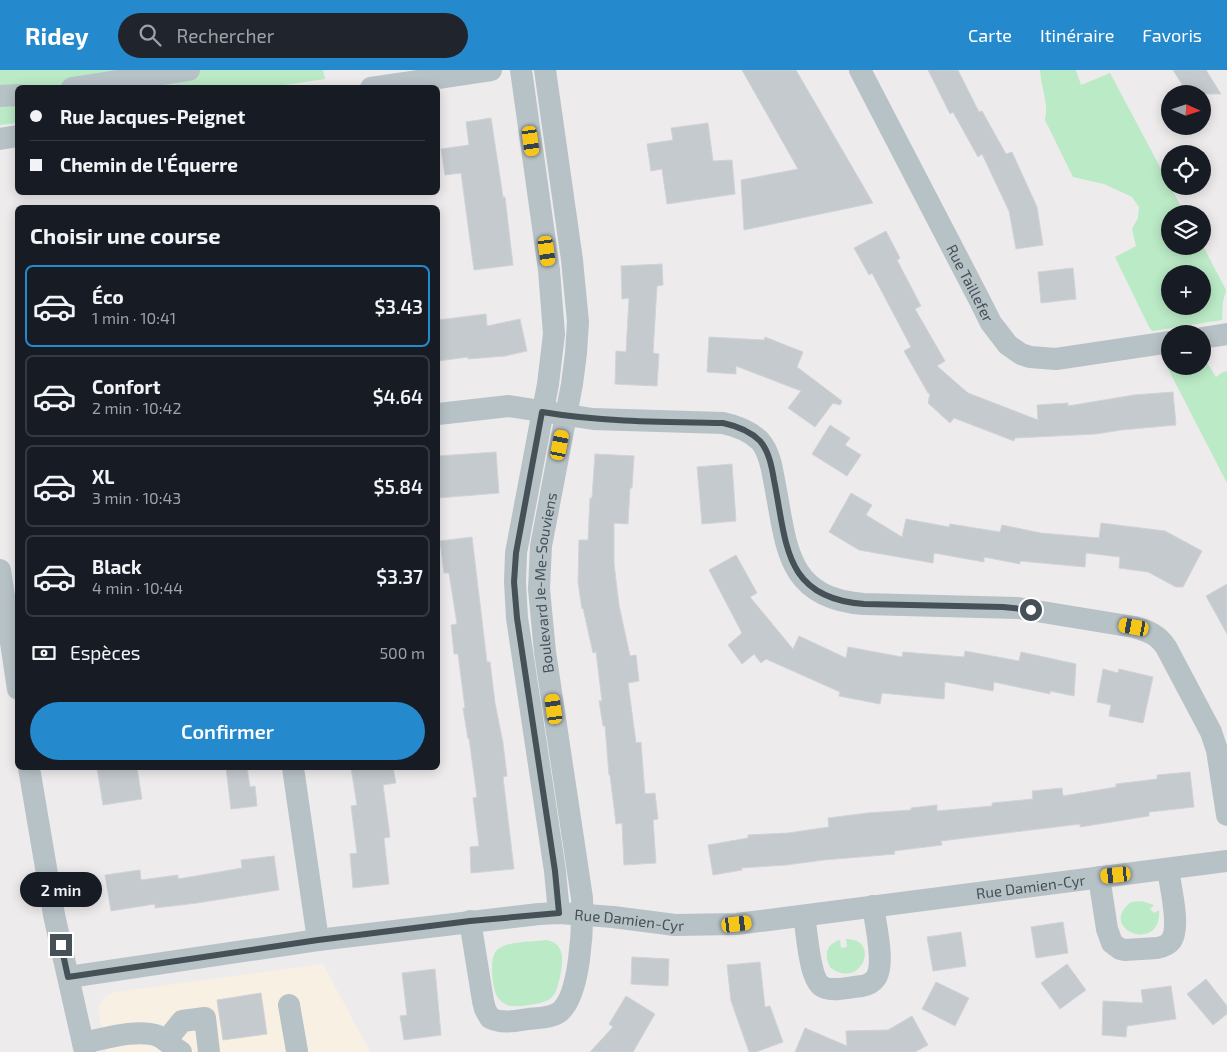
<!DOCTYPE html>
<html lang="fr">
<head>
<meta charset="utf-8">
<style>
  body { margin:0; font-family:"Exo 2",sans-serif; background:#20242c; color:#f1f3f6; height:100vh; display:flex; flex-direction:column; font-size:19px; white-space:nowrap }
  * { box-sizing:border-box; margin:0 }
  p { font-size:16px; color:#9ea1a6 }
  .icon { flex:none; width:28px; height:28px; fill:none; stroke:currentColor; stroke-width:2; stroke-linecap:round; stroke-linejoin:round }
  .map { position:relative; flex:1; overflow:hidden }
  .drawer { position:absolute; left:15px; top:135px; width:425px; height:565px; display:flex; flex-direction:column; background:#171b24; border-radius:8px; box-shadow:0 2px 12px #0003 }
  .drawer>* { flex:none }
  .banner { position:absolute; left:15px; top:15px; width:425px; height:110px; border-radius:8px; box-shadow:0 2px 12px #0003; display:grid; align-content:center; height:110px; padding:0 15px; background:#171b24 }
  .needle { width:32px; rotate:93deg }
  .controls { position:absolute; left:1161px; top:15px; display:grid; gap:10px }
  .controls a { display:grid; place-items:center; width:50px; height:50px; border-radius:50%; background:#171b24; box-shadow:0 2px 12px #0003; font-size:25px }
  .end { position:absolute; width:22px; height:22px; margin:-11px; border:6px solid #455157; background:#fff; box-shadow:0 0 0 2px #fff }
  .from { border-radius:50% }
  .bubble { position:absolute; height:35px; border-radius:18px; background:#171b24; box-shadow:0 2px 12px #0003; font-size:16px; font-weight:600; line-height:35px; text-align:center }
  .car { position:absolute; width:15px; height:30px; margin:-15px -8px; border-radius:6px; box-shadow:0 0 4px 1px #0007; background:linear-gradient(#f5c518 24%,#345 0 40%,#f5c518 0 76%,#345 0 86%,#f5c518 0) }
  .banner b { display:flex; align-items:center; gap:18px; height:48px; font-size:19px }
  .banner b+b { border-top:1px solid #363941 }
  .banner i { width:12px; height:12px; background:#f1f3f6 }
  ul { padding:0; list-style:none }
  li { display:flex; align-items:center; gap:15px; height:82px; margin:0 10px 8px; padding:0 5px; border:2px solid #363941; border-radius:8px }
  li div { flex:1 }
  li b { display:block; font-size:19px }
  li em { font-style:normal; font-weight:600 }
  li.current { border-color:#2589ce }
  li>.icon { width:45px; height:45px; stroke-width:1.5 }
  h2 { padding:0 15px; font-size:22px; line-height:60px }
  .pay { display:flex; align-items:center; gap:12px; height:55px; padding:0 15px; font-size:19px }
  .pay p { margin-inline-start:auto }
  .primary-button { display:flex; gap:10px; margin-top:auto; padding:10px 15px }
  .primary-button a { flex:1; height:58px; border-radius:30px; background:#2589ce; color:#fff; font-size:20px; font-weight:600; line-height:58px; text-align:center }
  header { display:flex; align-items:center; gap:30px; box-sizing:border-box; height:70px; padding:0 25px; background:#2589ce; color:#fff }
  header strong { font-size:24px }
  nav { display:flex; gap:28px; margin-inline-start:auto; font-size:18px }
  .search { width:350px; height:45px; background:#20242c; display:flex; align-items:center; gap:12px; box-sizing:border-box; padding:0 18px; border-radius:28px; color:#9ea1a6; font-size:19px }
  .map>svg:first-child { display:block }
  .commercial { fill:#f9f0e4 }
  .green { fill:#bbeac6; fill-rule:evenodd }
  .building { fill:#c5cace; stroke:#d0d3d7 }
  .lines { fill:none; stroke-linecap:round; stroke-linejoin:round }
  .minor { stroke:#b7c2c7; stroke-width:22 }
  .route { stroke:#455157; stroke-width:6 }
  .labels { text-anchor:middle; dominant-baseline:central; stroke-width:5; stroke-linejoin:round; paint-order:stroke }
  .street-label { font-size:15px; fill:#455157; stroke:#fff }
</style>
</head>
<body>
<header>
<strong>Ridey</strong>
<div class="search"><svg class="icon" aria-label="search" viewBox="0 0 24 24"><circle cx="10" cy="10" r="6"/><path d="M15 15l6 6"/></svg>Rechercher</div>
<nav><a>Carte</a><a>Itinéraire</a><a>Favoris</a></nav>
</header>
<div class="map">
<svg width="1227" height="982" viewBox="0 0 1227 982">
  <rect width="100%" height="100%" fill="#eeebec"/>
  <polygon class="commercial" points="323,894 370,982 106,982 98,937 102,930 107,925 116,922"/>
  <g class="green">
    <polygon points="0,0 323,0 325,9 264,18 18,18 17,53 0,55"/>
    <path d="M1076 0 1081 15 1110 3 1185 144H1170V176H1203L1226 220 1223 232 1222 250 1152 261 1148 255 1115 187 1136 176 1132 159 1138 148 1139 137 1132 127 1104 114 1073 107 1045 50C1049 32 1041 18 1040 0ZM1170 204H1202V236H1170Z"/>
    <polygon points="1203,291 1206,291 1216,307 1223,302 1227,301 1227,413 1165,293 1170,292 1170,296 1202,296"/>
    <path d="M1142 831 1154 835 1150 839 1154 843 1159 840C1162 885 1096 859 1131 832Z"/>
    <path d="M846 869C882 868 861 922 830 897 824 885 826 874 840 870L841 878 847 877Z"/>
    <path d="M546 870C566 873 563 892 560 907 558 914 557 923 551 928 545 934 519 937 511 936 505 935 498 930 496 924 492 914 489 887 497 880 506 871 533 872 546 870Z"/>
  </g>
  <g class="building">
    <polygon points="742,0 796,0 873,133 744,160 741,110 798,99"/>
    <polygon points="928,0 958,0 979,42 982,41 1006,84 1012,82 1037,137 1043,175 1016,179 1009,141 982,84 978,87 953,42 950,44"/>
    <polygon points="1173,0 1206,0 1221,24 1188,24"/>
    <polygon points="491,48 503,127 505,127 513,195 474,200 461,103 445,105 441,79 469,75 466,52"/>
    <polygon points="708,53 713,91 732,90 735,124 667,134 662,99 651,101 647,74 673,70 671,58"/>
    <polygon points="886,161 900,188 897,190 921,236 915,239 945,291 937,296 968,323 1038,350 1037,335 1068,333 1068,336 1134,325 1173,322 1176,355 1121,360 1096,364 1015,368 1014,371 954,348 950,353 928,333 930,324 928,323 904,281 911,277 872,203 869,205 854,178"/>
    <polygon points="662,194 663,215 657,216 653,283 659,284 657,316 615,314 616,281 626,282 629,228 622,229 621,196"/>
    <polygon points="1073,198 1076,229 1041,233 1038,202"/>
    <polygon points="486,244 487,256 520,249 527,281 505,286 468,289 468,287 438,291 438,250"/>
    <polygon points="709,267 764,270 765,267 803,282 797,297 842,331 840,335 833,333 815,357 788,338 801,321 736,296 736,304 707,302"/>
    <polygon points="830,355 850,368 845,375 861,385 847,406 812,384"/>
    <polygon points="496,382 499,423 438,428 438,386"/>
    <polygon points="595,384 634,386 632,418 630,418 628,454 614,453 614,494 619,535 630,586 636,585 639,611 628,613 636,673 641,672 645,724 655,723 658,749 653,750 656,793 624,795 622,753 616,754 610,705 609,705 605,656 603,656 599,631 602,631 596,582 593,583 583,538 582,539 578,512 579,470 588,470 590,428 592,428"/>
    <polygon points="732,394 736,451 702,454 697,397"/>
    <polygon points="851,423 872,435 866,445 902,467 906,449 949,457 950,454 1000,462 1002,455 1041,463 1099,468 1101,453 1165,461 1202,481 1183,517 1176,517 1148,502 1119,498 1120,487 1086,483 1085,497 1020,491 1020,494 984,487 984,492 934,483 933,493 859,480 829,462"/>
    <polygon points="472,467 487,592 490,592 495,633 503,673 507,706 503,707 514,799 471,803 470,777 479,776 473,728 477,727 469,668 468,669 463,638 465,638 458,584 454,584 451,555 457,554 449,503 444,503 440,471"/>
    <polygon points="736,485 757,523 750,527 793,579 799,566 846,588 848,577 902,587 903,582 964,587 965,581 1019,591 1021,582 1076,594 1074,626 1050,621 1050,624 994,612 993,621 945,612 944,629 882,623 880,634 839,626 840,622 766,589 761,593 754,584 742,594 728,575 742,563 709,500"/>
    <polygon points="1227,514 1227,564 1206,526"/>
    <polygon points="1103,599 1118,603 1119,599 1153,607 1143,653 1109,646 1111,635 1097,632"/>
    <polygon points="97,698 137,698 142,729 103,735"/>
    <polygon points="226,698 247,698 250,717 255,716 257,736 231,739"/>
    <polygon points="351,698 393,698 396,713 383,715 390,767 384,768 389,814 353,818 350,784 357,783 351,736 357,735"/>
    <polygon points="1190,702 1194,737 1149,742 1149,746 1080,757 1080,754 941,771 942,775 894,781 895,784 824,790 786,795 741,798 742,800 713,805 708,775 748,768 748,765 788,763 829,757 828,748 867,743 911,740 911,738 937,735 937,741 992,736 992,733 1033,729 1032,721 1062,718 1063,726 1116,717 1116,714 1157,709 1157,705"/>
    <polygon points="274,786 279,820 197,833 155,838 155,834 111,841 105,805 140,800 141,810 178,805 178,809 242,798 241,790"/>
    <polygon points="1063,852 1068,883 1036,888 1031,857"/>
    <polygon points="961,862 966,896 933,901 927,867"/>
    <polygon points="632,887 669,889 668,916 631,914"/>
    <polygon points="760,892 765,937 770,936 783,972 756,982 749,982 731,931 727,895"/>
    <polygon points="1067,894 1086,920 1060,939 1041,913"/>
    <polygon points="435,899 441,965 404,970 400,946 407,945 402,903"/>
    <polygon points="1206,909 1227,936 1227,944 1213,955 1187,924"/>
    <polygon points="936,912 969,928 955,956 922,939"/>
    <polygon points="1171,916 1176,949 1127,956 1126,967 1102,965 1103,931 1143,933 1141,920"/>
    <polygon points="261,923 267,964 223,970 217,930"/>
    <polygon points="626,926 655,944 633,982 590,982 613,957 609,954"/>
    <polygon points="912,946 928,975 915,982 795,982 805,958 847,976 846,961 888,960"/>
  </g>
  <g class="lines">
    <g class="minor">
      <polyline points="521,0 549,200 554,264 548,314 516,483 515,512 517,548 555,801 559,843"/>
      <path id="s1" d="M860 0 979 229 991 253 1008 275 1021 284 1030 287 1056 289 1170 272"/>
      <polyline points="72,18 189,0"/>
      <polyline points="371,18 491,0"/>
      <polyline points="0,26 18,25"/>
      <polyline points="0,69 18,66"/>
      <polyline points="1202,268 1227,264"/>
      <path d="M438 344 509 336 593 349 723 353C737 356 750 361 760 371 769 381 772 398 774 410 787 474 784 528 864 534L1018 538 1134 557C1149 561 1158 565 1166 577L1211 662 1217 680 1227 745"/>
      <polyline points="0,500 18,619"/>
      <polyline points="29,698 54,845 85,982"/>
      <polyline points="293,698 318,870"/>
      <path d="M1099 807 1107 859 1112 873 1120 879 1125 880 1157 878C1162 877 1168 875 1171 871 1181 857 1170 816 1168 799"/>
      <path d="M804 846C807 861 809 910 823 917 833 922 850 917 862 916 867 915 872 913 875 909 886 896 875 852 873 836"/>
      <path id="s2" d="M470 851 483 931 485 939 490 948C502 954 515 951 528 949 538 948 550 948 558 943 581 928 583 854 582 828L545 582 539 519 541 476 572 314 576 283 578 252 572 190 545 0"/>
      <path id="s3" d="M69 907 318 870 539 844 559 843 613 847 675 855 737 854 1227 791"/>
      <polyline points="289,935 297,981"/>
      <polyline points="166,971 182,951 205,948 209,982"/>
      <path d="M83 973C103 969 139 958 158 966 166 970 173 977 181 982"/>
    </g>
  </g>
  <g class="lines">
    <path class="route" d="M61 875 68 907 318 870 470 851 559 843 555 801 517 548 514 512 516 483 542 342C602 352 662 352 723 353 737 356 750 361 760 371 769 381 772 398 774 410 787 474 783 528 864 534L1003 537 1031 540"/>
  </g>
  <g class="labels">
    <g class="street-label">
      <text stroke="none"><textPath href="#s1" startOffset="240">Rue Taillefer</textPath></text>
      <text stroke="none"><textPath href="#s2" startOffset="608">Boulevard Je-Me-Souviens</textPath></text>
      <text stroke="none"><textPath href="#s3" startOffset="969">Rue Damien-Cyr</textPath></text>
      <text stroke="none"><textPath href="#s3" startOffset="565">Rue Damien-Cyr</textPath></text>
    </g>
  </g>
</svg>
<div class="controls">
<a><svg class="needle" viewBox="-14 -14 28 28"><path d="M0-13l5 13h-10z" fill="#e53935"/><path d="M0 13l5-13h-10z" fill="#9ea1a6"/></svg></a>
<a><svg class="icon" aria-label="locate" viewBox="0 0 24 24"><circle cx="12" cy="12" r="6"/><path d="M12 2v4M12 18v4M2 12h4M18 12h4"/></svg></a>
<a><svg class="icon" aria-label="layers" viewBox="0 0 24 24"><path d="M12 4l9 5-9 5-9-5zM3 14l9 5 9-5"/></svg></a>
<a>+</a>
<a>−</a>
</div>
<i class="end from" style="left:1031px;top:540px"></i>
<i class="end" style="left:61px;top:875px"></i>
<div class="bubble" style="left:20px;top:802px;width:82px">2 min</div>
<i class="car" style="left:531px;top:71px;rotate:172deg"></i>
<i class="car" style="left:547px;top:181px;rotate:172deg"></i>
<i class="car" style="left:560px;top:375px;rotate:11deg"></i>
<i class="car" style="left:1134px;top:557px;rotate:280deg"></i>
<i class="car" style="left:554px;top:639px;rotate:352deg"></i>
<i class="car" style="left:1116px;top:805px;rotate:264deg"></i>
<i class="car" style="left:737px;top:854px;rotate:83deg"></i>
<div class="banner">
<b><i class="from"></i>Rue Jacques-Peignet</b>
<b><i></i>Chemin de l'Équerre</b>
</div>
<section class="drawer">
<h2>Choisir une course</h2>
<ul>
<li class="current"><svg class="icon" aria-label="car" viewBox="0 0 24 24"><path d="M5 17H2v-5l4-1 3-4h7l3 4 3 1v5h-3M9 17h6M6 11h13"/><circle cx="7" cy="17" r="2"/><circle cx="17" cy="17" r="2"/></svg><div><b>Éco</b><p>1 min · 10:41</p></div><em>$3.43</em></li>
<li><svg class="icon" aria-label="car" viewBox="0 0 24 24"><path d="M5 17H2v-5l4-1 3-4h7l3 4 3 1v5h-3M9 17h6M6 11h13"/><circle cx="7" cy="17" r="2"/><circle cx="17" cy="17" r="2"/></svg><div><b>Confort</b><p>2 min · 10:42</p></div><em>$4.64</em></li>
<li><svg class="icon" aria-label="car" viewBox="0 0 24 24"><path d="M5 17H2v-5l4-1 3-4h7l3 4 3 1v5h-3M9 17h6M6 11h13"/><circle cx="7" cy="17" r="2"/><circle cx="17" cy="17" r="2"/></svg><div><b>XL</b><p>3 min · 10:43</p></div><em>$5.84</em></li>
<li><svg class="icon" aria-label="car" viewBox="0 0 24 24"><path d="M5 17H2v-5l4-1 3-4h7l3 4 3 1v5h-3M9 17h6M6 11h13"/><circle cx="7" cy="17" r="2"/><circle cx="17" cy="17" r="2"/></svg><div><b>Black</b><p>4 min · 10:44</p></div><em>$3.37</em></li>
</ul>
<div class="pay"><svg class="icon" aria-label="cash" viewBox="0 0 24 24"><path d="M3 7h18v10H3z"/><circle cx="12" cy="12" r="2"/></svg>Espèces<p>500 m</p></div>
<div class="primary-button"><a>Confirmer</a></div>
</section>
</div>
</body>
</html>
